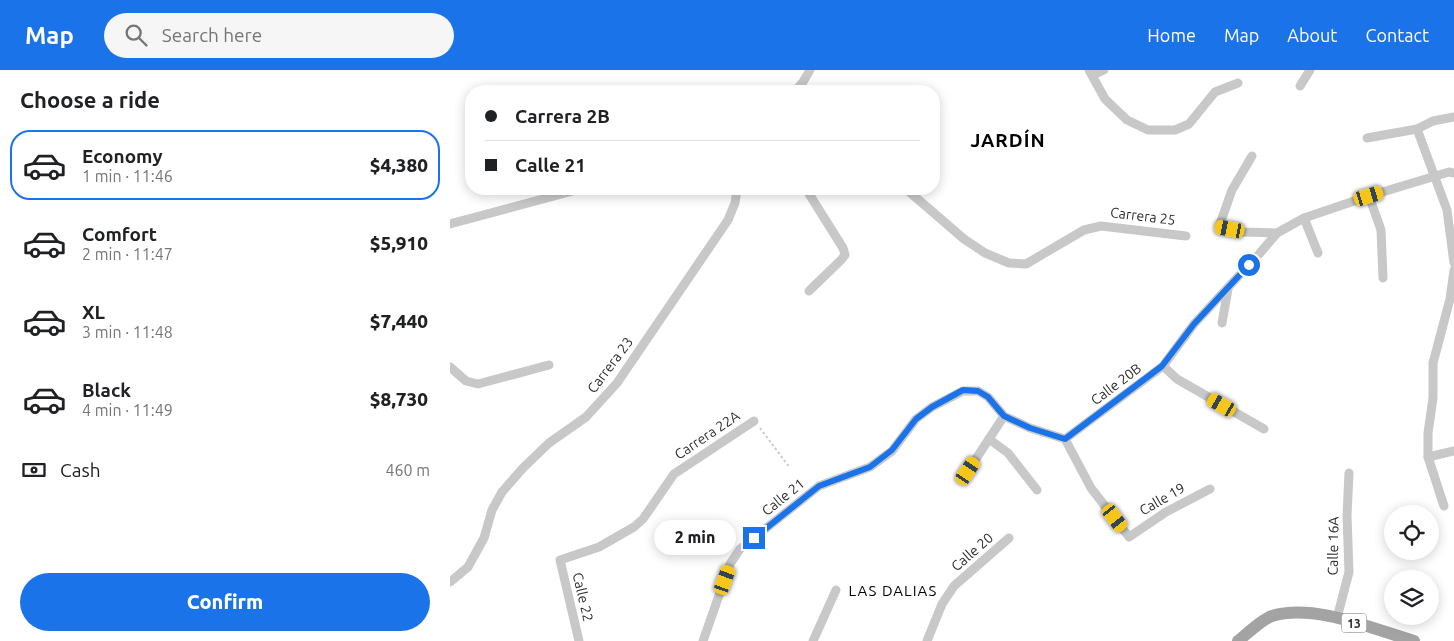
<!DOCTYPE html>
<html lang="en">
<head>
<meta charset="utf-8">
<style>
  body { margin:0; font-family:Ubuntu,sans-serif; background:#f6f6f6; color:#202124; height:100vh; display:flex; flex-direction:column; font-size:19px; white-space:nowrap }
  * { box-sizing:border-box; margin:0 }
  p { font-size:16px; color:#757577 }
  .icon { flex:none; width:28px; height:28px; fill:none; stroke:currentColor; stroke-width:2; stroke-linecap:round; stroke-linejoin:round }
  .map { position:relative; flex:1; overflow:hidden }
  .details { display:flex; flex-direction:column; background:#fff; width:450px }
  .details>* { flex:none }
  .hud { position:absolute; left:15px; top:15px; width:475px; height:110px; border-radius:20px; box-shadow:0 2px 12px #0003; display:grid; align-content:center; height:110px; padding:0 20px; background:#fff }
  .controls { position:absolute; left:934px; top:435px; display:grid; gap:10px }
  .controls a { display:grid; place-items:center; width:55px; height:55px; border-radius:50%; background:#fff; box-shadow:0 2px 12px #0003; font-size:25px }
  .end { position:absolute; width:22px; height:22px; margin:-11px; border:6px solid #1a73e8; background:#fff; box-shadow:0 0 0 2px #fff }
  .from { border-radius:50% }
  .bubble { position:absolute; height:35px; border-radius:18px; background:#fff; box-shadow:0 2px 12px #0003; font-size:16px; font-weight:800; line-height:35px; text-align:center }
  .car { position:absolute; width:15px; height:30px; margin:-15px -8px; border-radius:6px; box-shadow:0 0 4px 1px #0007; background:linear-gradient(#f5c518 24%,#345 0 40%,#f5c518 0 76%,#345 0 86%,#f5c518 0) }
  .hud b { display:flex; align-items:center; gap:18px; height:48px; font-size:19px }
  .hud b+b { border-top:1px solid #e0e0e0 }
  .hud i { width:12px; height:12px; background:#202124 }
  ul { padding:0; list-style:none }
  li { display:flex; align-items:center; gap:15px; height:70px; margin:0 10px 8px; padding:0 10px; border:2px solid transparent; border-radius:20px }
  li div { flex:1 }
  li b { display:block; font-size:19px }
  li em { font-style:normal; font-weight:800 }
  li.selected { border-color:#1a73e8 }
  li>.icon { width:45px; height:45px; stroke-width:1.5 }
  h2 { padding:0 20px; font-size:22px; line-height:60px }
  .pay { display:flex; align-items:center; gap:12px; height:55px; padding:0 20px; font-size:19px }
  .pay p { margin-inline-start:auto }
  .button { display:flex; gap:10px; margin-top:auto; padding:10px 20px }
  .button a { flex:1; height:58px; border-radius:30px; background:#1a73e8; color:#fff; font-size:20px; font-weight:800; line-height:58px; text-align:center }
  header { display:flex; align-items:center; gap:30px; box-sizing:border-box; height:70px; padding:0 25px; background:#1a73e8; color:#fff }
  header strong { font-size:24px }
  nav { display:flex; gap:28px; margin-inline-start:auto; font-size:18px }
  .search { width:350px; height:45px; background:#f6f6f6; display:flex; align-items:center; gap:12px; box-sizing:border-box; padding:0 18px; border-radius:28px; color:#757577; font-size:19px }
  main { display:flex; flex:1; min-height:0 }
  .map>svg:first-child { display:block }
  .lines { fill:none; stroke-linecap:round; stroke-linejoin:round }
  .path { stroke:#c8c8c8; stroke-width:2; stroke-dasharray:2.5 2.5; stroke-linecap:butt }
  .minor { stroke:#c8c8c8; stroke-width:9 }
  .primary { stroke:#a3a3a3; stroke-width:12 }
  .route { stroke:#1a73e8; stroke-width:6 }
  .labels { text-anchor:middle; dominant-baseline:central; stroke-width:5; stroke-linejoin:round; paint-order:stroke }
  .shield { fill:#fff; stroke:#6b6b6b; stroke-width:1 }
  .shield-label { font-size:12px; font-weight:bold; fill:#2b2b2b }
  .street-label { font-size:14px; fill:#2b2b2b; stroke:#fff }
  .neighbourhood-label { font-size:15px; letter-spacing:1px; fill:#000; stroke:#fff }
  .district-label { font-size:19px; font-weight:bold; letter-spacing:1px; fill:#000; stroke:#fff }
</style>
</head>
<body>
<header>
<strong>Map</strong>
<div class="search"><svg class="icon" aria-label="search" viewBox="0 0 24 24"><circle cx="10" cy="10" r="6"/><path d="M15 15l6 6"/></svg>Search here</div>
<nav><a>Home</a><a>Map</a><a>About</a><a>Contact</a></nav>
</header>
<main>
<section class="details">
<h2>Choose a ride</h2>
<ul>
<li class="selected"><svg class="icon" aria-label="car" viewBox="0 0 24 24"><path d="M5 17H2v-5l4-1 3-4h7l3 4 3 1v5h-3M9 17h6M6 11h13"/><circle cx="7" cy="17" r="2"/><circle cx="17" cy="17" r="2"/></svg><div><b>Economy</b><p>1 min · 11:46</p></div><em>$4,380</em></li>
<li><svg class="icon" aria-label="car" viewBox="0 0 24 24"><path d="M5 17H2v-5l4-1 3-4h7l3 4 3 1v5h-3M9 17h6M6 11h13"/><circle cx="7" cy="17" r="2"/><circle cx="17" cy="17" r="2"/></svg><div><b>Comfort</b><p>2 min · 11:47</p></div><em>$5,910</em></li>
<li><svg class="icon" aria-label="car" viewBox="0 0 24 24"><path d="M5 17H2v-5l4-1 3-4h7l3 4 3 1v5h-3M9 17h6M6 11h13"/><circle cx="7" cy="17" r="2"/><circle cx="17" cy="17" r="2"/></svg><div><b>XL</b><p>3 min · 11:48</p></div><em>$7,440</em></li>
<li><svg class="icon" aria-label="car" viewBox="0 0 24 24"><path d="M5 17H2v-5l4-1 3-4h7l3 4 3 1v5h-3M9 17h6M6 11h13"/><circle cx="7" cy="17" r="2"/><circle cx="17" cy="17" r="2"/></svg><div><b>Black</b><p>4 min · 11:49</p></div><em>$8,730</em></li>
</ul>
<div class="pay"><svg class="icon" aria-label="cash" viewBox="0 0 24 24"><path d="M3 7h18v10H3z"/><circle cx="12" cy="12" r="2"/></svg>Cash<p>460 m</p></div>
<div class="button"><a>Confirm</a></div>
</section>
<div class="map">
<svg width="1004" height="571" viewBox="0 0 1004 571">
  <rect width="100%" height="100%" fill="#fff"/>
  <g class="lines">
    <polyline class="path" points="310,358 340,398"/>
    <g class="minor">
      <polyline points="639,0 655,29 677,50 698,60 725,60 739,54 765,22 788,13"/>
      <polyline points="643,5 654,0"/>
      <polyline points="850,16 860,0"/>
      <polyline points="345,21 353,12 360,0"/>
      <polyline points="967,59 997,140 1004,193"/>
      <polyline points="917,68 967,59 983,51 1004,47"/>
      <polyline points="802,86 782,120 769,157 792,162 827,163 854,148 919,126 999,102 1004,103"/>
      <polyline points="356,119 393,178 395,185 391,190 359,221"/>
      <polyline points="456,119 514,169 535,183 559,193 576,194 634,160 651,156 736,166"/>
      <polyline points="919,126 931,160 933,208"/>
      <polyline points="854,148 868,183"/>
      <polyline points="0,154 130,119"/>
      <polyline points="772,253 778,219"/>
      <polyline points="713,296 727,309 814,359"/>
      <polyline points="0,297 16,311 28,314 99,295"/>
      <polyline points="539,369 558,383 587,420"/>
      <polyline points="615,369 713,296 744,254 810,183 827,163"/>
      <polyline points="615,369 641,418 679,467 716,442 760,419"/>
      <polyline points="978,387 1004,381"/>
      <polyline points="518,401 554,346"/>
      <polyline points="994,436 978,387 978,363 983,328 983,293 1000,229 1004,200"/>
      <polyline points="0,512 18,497 34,468 42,440 52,422 73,398 99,373 136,347 167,313 278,150 285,133 287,119"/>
      <polyline points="887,548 899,502 897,446 899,403"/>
      <polyline points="129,571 110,490 149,477 184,457 193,449 224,404 304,351"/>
      <polyline points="253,571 280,494 290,479 369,416 420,397 442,381 466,349 482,337 513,321 528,321 538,327 554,346 580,358 615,369"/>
      <polyline points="363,571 386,520"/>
      <polyline points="477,571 492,534 504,516 559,468"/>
    </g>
    <path class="primary" d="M788 571C797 564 812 549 822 546 864 533 923 559 964 571"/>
  </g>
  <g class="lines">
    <polyline class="route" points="304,468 369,416 420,397 442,380 466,349 482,337 513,320 528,321 538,327 554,346 580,358 615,369 712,296 744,254 799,195"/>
  </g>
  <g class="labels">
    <rect class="shield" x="891.5" y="543.5" width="25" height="19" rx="4"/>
    <g class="shield-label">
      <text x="904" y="553">13</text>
    </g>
    <g class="street-label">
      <text transform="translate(693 146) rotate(7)">Carrera 25</text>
      <text transform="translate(160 295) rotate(-53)">Carrera 23</text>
      <text transform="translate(666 314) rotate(-37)">Calle 20B</text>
      <text transform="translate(257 365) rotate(-34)">Carrera 22A</text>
      <text transform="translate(333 427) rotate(-39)">Calle 21</text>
      <text transform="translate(712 429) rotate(-30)">Calle 19</text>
      <text transform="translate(883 476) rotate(-89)">Calle 16A</text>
      <text transform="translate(522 482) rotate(-41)">Calle 20</text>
      <text transform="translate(133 527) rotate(77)">Calle 22</text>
    </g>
    <g class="neighbourhood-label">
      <text x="443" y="520">LAS DALIAS</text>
    </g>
    <g class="district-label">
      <text x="558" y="70">JARDÍN</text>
    </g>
  </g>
</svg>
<div class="controls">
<a><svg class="icon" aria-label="locate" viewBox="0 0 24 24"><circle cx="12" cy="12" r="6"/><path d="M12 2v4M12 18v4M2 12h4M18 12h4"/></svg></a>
<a><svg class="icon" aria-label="layers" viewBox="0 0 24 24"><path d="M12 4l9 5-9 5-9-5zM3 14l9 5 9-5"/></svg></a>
</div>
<i class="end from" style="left:799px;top:195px"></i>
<i class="end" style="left:304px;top:468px"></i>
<div class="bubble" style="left:204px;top:450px;width:82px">2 min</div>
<i class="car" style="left:919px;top:126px;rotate:73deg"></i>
<i class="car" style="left:780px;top:159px;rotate:281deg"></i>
<i class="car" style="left:772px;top:335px;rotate:300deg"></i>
<i class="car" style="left:518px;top:401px;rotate:34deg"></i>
<i class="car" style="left:665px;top:448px;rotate:143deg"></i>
<i class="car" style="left:275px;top:510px;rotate:20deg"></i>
<div class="hud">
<b><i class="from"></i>Carrera 2B</b>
<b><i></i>Calle 21</b>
</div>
</div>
</main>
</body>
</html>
